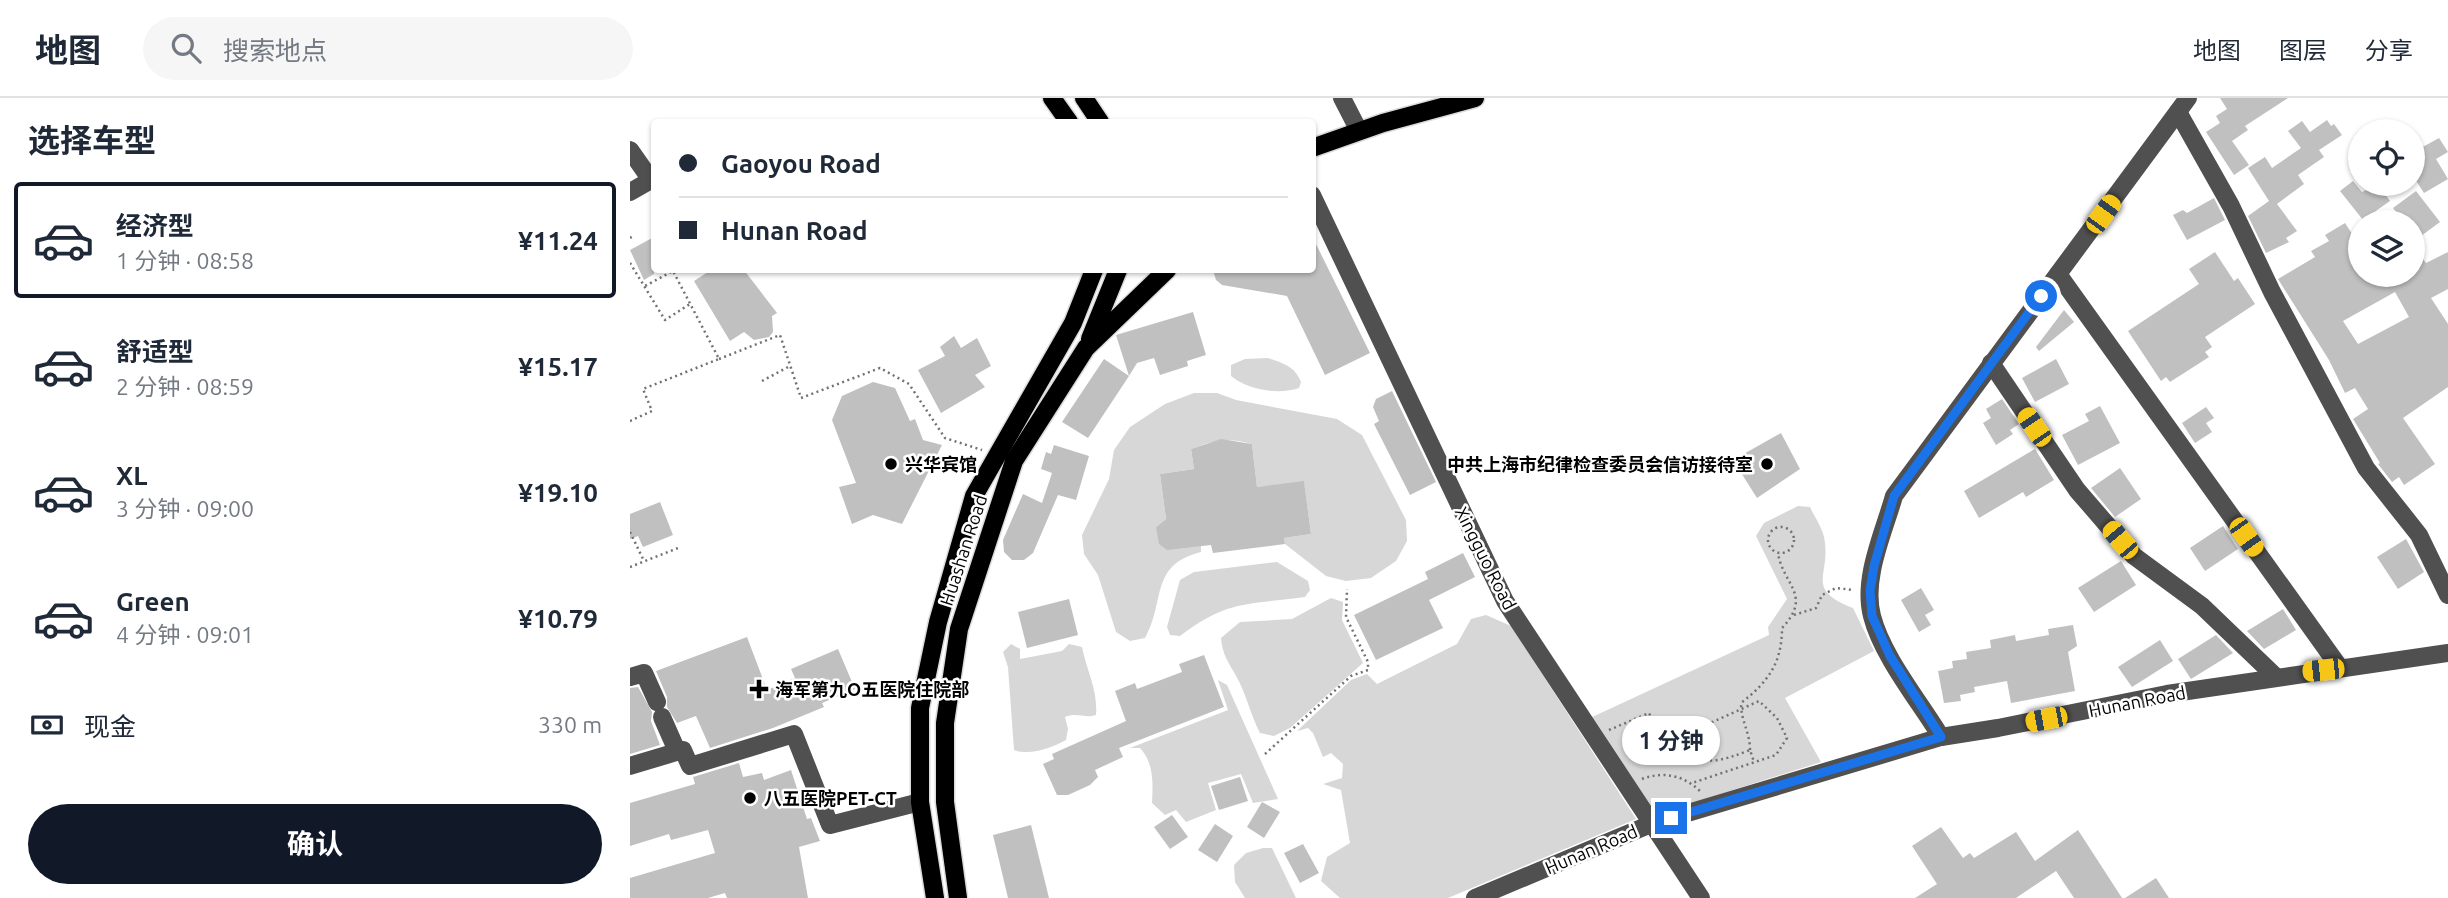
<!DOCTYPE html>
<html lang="zh">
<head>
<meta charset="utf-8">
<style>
  body { margin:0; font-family:Ubuntu,"Noto Sans SC",sans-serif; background:#f6f6f7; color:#1f2937; height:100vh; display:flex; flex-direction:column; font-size:26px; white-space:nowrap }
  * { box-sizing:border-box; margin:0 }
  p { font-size:23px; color:#747a83 }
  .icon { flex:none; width:38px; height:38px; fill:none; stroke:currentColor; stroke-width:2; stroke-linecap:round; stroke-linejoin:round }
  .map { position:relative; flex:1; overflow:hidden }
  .drawer { display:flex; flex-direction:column; background:#fff; width:630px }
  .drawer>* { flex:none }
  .hud { position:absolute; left:21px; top:21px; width:665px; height:154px; border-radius:7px; box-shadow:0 2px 5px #0004; display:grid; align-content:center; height:154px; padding:0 28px; background:#fff }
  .tools { position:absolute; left:1718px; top:21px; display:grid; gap:14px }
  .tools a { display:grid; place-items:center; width:77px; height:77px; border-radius:50%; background:#fff; box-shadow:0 2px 5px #0004; font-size:35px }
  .end { position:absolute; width:32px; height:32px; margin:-16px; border:9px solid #1a73e8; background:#fff; box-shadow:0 0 0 4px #fff }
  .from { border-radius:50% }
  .bubble { position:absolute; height:49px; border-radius:24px; background:#fff; box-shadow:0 2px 5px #0004; font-size:23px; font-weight:700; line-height:49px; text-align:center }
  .car { position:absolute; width:21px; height:42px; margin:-21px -10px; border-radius:9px; box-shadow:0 0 5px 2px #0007; background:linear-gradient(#f5c518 24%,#345 0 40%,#f5c518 0 76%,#345 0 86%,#f5c518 0) }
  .hud b { display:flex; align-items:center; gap:24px; height:66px; font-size:26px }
  .hud b+b { border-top:2px solid #e0e1e3 }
  .hud i { width:18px; height:18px; background:#1f2937 }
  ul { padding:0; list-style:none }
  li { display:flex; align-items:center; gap:21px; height:116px; margin:0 14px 10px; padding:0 14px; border:4px solid transparent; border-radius:7px }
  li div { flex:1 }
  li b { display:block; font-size:26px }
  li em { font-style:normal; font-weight:700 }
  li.on { border-color:#111827 }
  li>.icon { width:63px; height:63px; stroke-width:1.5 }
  h2 { padding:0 28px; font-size:32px; line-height:84px }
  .pay { display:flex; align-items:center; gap:18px; height:77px; padding:0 28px; font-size:26px }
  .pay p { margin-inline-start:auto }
  .primary-button { display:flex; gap:14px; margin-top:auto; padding:14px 28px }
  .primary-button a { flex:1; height:80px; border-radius:42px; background:#111827; color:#fff; font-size:28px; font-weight:700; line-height:80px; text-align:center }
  header { display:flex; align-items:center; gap:42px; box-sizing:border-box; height:98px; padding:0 35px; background:#fff; border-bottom:2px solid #e0e1e3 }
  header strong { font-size:33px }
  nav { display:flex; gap:38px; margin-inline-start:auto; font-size:24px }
  .search { width:490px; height:63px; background:#f6f6f7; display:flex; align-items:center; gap:18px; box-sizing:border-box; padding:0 24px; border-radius:38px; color:#747a83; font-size:26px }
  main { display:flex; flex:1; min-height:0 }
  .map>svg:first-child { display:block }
  .green { fill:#d7d7d7 }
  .building { fill:#c0c0c0; fill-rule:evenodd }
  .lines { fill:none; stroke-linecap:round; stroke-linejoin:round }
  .major-casing { stroke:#dbdbdb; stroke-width:21 }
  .path { stroke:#727272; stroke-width:2.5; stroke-dasharray:2 3.5; stroke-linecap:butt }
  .minor { stroke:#505050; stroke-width:18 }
  .major { stroke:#000; stroke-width:18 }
  .route { stroke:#1a73e8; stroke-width:9 }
  .poi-dot { fill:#000; stroke:#fff; stroke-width:2.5 }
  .labels { text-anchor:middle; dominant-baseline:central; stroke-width:5; stroke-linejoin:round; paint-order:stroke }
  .poi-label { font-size:18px; font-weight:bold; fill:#000; stroke:#fff; text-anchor:start }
  .street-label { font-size:18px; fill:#000; stroke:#fff }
</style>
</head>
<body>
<header>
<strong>地图</strong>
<div class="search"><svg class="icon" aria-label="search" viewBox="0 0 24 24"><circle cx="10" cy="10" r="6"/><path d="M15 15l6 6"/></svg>搜索地点</div>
<nav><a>地图</a><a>图层</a><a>分享</a></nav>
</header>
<main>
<section class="drawer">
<h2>选择车型</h2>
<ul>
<li class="on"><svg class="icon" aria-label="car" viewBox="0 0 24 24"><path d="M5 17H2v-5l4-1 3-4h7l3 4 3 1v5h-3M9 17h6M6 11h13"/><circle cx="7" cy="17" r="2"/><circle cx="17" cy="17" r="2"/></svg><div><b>经济型</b><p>1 分钟 · 08:58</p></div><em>¥11.24</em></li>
<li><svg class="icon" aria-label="car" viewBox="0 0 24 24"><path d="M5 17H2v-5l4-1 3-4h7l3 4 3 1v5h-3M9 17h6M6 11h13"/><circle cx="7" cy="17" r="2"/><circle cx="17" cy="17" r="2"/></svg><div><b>舒适型</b><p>2 分钟 · 08:59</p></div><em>¥15.17</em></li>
<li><svg class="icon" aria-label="car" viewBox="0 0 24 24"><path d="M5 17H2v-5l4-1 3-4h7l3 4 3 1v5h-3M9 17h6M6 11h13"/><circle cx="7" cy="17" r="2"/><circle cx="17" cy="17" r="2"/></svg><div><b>XL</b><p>3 分钟 · 09:00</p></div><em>¥19.10</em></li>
<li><svg class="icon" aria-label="car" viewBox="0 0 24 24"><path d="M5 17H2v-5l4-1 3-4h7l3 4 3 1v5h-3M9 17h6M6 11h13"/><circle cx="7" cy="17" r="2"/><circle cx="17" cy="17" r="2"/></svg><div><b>Green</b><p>4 分钟 · 09:01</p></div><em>¥10.79</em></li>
</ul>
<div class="pay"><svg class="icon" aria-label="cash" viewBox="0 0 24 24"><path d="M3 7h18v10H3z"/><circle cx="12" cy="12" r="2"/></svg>现金<p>330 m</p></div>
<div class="primary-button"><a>确认</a></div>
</section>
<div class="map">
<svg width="1818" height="800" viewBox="0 0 1818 800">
  <rect width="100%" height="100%" fill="#fff"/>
  <g class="green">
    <path d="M638 260C653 265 665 268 671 284L669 290C649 297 618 292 601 278V267L615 261Z"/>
    <path d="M564 295H587L606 302 707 321 732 337 776 422 777 443 766 463 741 480 716 483 696 478 655 446 654 440 681 436 674 384 627 389 622 346C600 339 583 342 561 351L564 371 530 376 536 421 526 429 571 448V454C519 467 536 503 515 540L500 543 486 534 468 477 454 456 452 437 479 381 484 352 500 329 535 306Z"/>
    <path d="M1168 408 1180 409C1184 418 1192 429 1194 439 1202 478 1173 490 1223 510L1244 553 1155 600 1191 664 1024 717 960 620 1139 537 1138 529 1157 501 1126 438 1134 425Z"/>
    <path d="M647 464 678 483 680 492 675 499C619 507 598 501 550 538L540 537 537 529 550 482 564 474Z"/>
    <path d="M701 500 713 504 712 522 733 565 660 630 644 638 630 635C620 616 616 594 605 576 598 564 592 555 591 540L610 524 662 521Z"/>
    <polygon points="856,517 881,528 1006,721 818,800 710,800 691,783 697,759 720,745 711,692 693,686 712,680 713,666 701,655 693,659 683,635 678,630 667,633 721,582 737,576 747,586 827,546 841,521"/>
    <path d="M381 546 390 551V561L432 553 439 546 452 549C457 574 468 592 466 617 455 621 447 614 435 619L438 631 436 642C421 650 401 658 384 652L378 569 373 554Z"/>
    <path d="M588 582 597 587 648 701 623 705 611 676 578 685 586 712 556 724 546 712 535 717 522 705C523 685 524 665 510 650H500L598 612Z"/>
    <polygon points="633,750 642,750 666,800 615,800 605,784 604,767 616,755"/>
  </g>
  <g class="building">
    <polygon points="1590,0 1658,0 1615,28 1618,32 1602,43 1619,67 1604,77 1576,34 1590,25 1586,18 1597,11"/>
    <polygon points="1697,22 1701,28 1704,26 1712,37 1689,52 1694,59 1668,77 1674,86 1647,106 1667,133 1656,140 1659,144 1636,155 1618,118 1639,103 1618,70 1635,59 1642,70 1671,50 1658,33 1672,23 1680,34"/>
    <polygon points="1809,40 1818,54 1806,61 1818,81 1794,95 1783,78 1783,61 1794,55 1791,50"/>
    <polygon points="1723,83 1732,94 1748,86 1760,103 1733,122 1710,93"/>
    <polygon points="1786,93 1810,124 1783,144 1783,124 1774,124 1763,110"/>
    <polygon points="1584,100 1595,122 1557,142 1543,117 1553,112 1557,115"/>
    <path d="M1715 125 1728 145 1725 147 1731 155V177H1783V146L1796 165 1818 154V191L1801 200 1818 226V289L1773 320 1805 366 1774 387 1769 379 1762 384 1748 366 1750 365 1723 321 1738 311 1725 290 1715 295 1699 262 1648 181 1685 159 1681 153 1699 143 1695 137ZM1765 194 1779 219 1728 246 1713 223Z"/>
    <polygon points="682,138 740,255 695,277 657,198 592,187 586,182 583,172 682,172"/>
    <polygon points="24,139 24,176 14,182 0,152"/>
    <polygon points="1585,154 1604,183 1608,180 1625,206 1575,239 1582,249 1575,254 1579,259 1540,284 1536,279 1531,283 1498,233 1569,186 1559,171"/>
    <polygon points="81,172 114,172 147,215 142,218 143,234 139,239 124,242 114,234 100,243 64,183"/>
    <polygon points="1434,212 1444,224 1409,253 1406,249"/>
    <polygon points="563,214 576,257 557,263 558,268 530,277 524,260 507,265 499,278 486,237"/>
    <polygon points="324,238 331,250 347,240 361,268 345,277 355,289 311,315 288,272 315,258 310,249"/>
    <polygon points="474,261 499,278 458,340 432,324"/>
    <polygon points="1426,261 1439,286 1405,304 1392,280"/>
    <polygon points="243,284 265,290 280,323 285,321 293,342 312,347 272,426 243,417 222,426 209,389 226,385 202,322 212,298"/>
    <polygon points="762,293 806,384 780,397 744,326 749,323 743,309 746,301"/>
    <polygon points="1372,301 1389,326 1380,332 1383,336 1366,347 1353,325 1361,320 1356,311"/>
    <polygon points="1470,308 1490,345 1448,367 1432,337 1459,323 1455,316"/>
    <polygon points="1576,309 1584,320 1576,325 1582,334 1565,345 1552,325"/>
    <polygon points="1151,335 1170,371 1127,400 1103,362"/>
    <polygon points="591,341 622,346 627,389 674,383 681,436 654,440 655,446 583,455 581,447 537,452 529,446 526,429 536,421 530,376 564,371 561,351"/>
    <polygon points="424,347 459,358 446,402 428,397 403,455 394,462 382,462 374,454 373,442 393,396 412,405 422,375 411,371 416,354 421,356"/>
    <polygon points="1405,351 1424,382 1396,399 1393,394 1349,420 1334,393"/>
    <polygon points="1490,370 1511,401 1485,419 1461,390"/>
    <polygon points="30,404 43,437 13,449 8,438 0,441 0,416"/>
    <polygon points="1593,428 1608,451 1575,473 1560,450"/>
    <polygon points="1776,441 1794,474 1768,491 1747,459"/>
    <polygon points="833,455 845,479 799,502 813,530 746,562 724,517 798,481 795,474"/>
    <polygon points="1491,463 1506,487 1464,514 1448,490"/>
    <polygon points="1291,490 1304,512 1295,517 1301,527 1289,534 1271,502"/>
    <polygon points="439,501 448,537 397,550 388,514"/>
    <polygon points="1653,511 1666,532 1634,551 1617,533"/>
    <polygon points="1443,527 1447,548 1438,554 1445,593 1381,605 1377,583 1344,589 1345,594 1330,597 1331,603 1314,605 1308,573 1323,570 1322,563 1337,561 1336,554 1361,550 1360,542 1385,537 1386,543 1419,537 1418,531"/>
    <polygon points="1586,537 1603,555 1561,581 1548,561"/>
    <polygon points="117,539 137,592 165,580 161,571 208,551 225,591 192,605 194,609 143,630 80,650 66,618 47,625 37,609 37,599 26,573"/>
    <polygon points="1530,542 1543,563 1502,589 1488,569"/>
    <polygon points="574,557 594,609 489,650 493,659 465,672 468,679 460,687 438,697 427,697 413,666 424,661 422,656 496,623 485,593 505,585 507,591 552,574 549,566"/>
    <polygon points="8,589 22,614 21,623 30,647 0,656 0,590"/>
    <polygon points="109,665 113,679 132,675 134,682 161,672 177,721 181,720 190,743 169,749 178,800 97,800 95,795 78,800 0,800 0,780 85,755 78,732 41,742 39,736 0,748 0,705 65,686 63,679"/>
    <polygon points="610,679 618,703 589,712 581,688"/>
    <polygon points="632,704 650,714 634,740 617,729"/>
    <polygon points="542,717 558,739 540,751 524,729"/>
    <polygon points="585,726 603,738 587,764 568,752"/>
    <polygon points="401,727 419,800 378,800 363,737"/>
    <polygon points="1311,729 1333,760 1340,755 1344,760 1386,734 1405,763 1448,732 1492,800 1444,800 1426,773 1386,800 1285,800 1307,786 1282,748"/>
    <polygon points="673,746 689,775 670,785 654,755"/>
    <polygon points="1526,780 1539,800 1495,800"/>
  </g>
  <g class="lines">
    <g class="major-casing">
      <g id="major">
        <polyline points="422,0 439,24"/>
        <polyline points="454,0 470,24"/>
        <polyline points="682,50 753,25 845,0"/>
        <polyline points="460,241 488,172"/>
        <polyline points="305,800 290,704 290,610 308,524 344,398 443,225 464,172"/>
        <polyline points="328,800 315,704 315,625 329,531 384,363 456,250 537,172"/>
      </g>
    </g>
    <g class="path">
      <polyline points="0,140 3,138"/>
      <polyline points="0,165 35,222 60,206"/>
      <polyline points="89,261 150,237 171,300 250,270 279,286 315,340 352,352"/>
      <polyline points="132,283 160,268"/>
      <polyline points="0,323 22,313 13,291 89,261 43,173 15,188"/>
      <circle cx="1151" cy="442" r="13"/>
      <polyline points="0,434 14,463"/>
      <polyline points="0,469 48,450"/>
      <polyline points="1164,517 1186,510 1192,497 1206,490 1223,492"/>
      <polyline points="979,632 1019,615 1030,638 1045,649 1067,631 1129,603 1147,620 1157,640 1146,657 1062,685"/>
      <path d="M1045 649C1070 670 1092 663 1120 652L1124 664"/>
      <path d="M1120 652C1120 634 1111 624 1111 605 1138 584 1152 565 1152 530 1183 497 1153 487 1148 455"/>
      <polyline points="635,656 721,578 738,572 738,564 716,519 717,491"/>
      <path d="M1012 681C1033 673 1053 677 1070 693"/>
    </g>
    <g class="minor">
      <polyline points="712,0 729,33"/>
      <polyline points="1548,14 1601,108 1642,194 1736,370 1789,437 1818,497"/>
      <polyline points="0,52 21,82 0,94"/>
      <polyline points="682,97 875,503 1071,800"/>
      <polyline points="1428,176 1710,570"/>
      <polyline points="1361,265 1447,392 1504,458 1572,508 1646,579"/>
      <polyline points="0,579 14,575 27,604"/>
      <polyline points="32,619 47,653"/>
      <path d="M1311 639C1290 604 1252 558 1242 518 1232 480 1254 434 1264 398L1558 0"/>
      <polyline points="0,668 53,652 60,668 164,636 200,727 290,704"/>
      <polyline points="845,800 1021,726 1311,639 1368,630 1537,596 1818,555"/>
    </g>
    <use href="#major" class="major"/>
  </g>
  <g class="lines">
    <polyline class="route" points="1041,720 1311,639 1260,558 1242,518 1240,493 1244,468 1264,398 1411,198"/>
  </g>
  <g class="poi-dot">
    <circle cx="261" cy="366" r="7"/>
    <circle cx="1137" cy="366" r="7"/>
    <path d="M125.5 580.5h7v7h7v7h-7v7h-7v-7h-7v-7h7z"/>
    <circle cx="120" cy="700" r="7"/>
  </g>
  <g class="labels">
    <g class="poi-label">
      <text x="275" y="366">兴华宾馆</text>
      <text x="1123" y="366" text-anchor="end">中共上海市纪律检查委员会信访接待室</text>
      <text x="145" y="591">海军第九O五医院住院部</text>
      <text x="134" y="700">八五医院PET-CT</text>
    </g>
    <g class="street-label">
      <text transform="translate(333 452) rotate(-72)">Huashan Road</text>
      <text transform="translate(856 460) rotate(63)">Xingguo Road</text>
      <text transform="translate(1507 603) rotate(-11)">Hunan Road</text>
      <text transform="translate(961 751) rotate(-23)">Hunan Road</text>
    </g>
  </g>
</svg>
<div class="tools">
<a><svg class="icon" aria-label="locate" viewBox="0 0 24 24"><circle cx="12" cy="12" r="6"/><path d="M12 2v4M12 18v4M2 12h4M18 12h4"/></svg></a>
<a><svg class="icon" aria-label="layers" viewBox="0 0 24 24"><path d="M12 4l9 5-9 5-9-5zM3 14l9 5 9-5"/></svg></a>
</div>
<i class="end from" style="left:1411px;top:198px"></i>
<i class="end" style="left:1041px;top:720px"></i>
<div class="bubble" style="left:992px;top:618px;width:98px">1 分钟</div>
<i class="car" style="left:1473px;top:116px;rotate:36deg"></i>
<i class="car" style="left:1404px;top:329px;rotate:326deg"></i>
<i class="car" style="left:1616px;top:439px;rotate:145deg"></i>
<i class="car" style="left:1490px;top:442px;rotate:320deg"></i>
<i class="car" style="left:1693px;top:572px;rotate:264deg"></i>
<i class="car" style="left:1416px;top:621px;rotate:259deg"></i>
<div class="hud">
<b><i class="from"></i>Gaoyou Road</b>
<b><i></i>Hunan Road</b>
</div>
</div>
</main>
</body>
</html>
